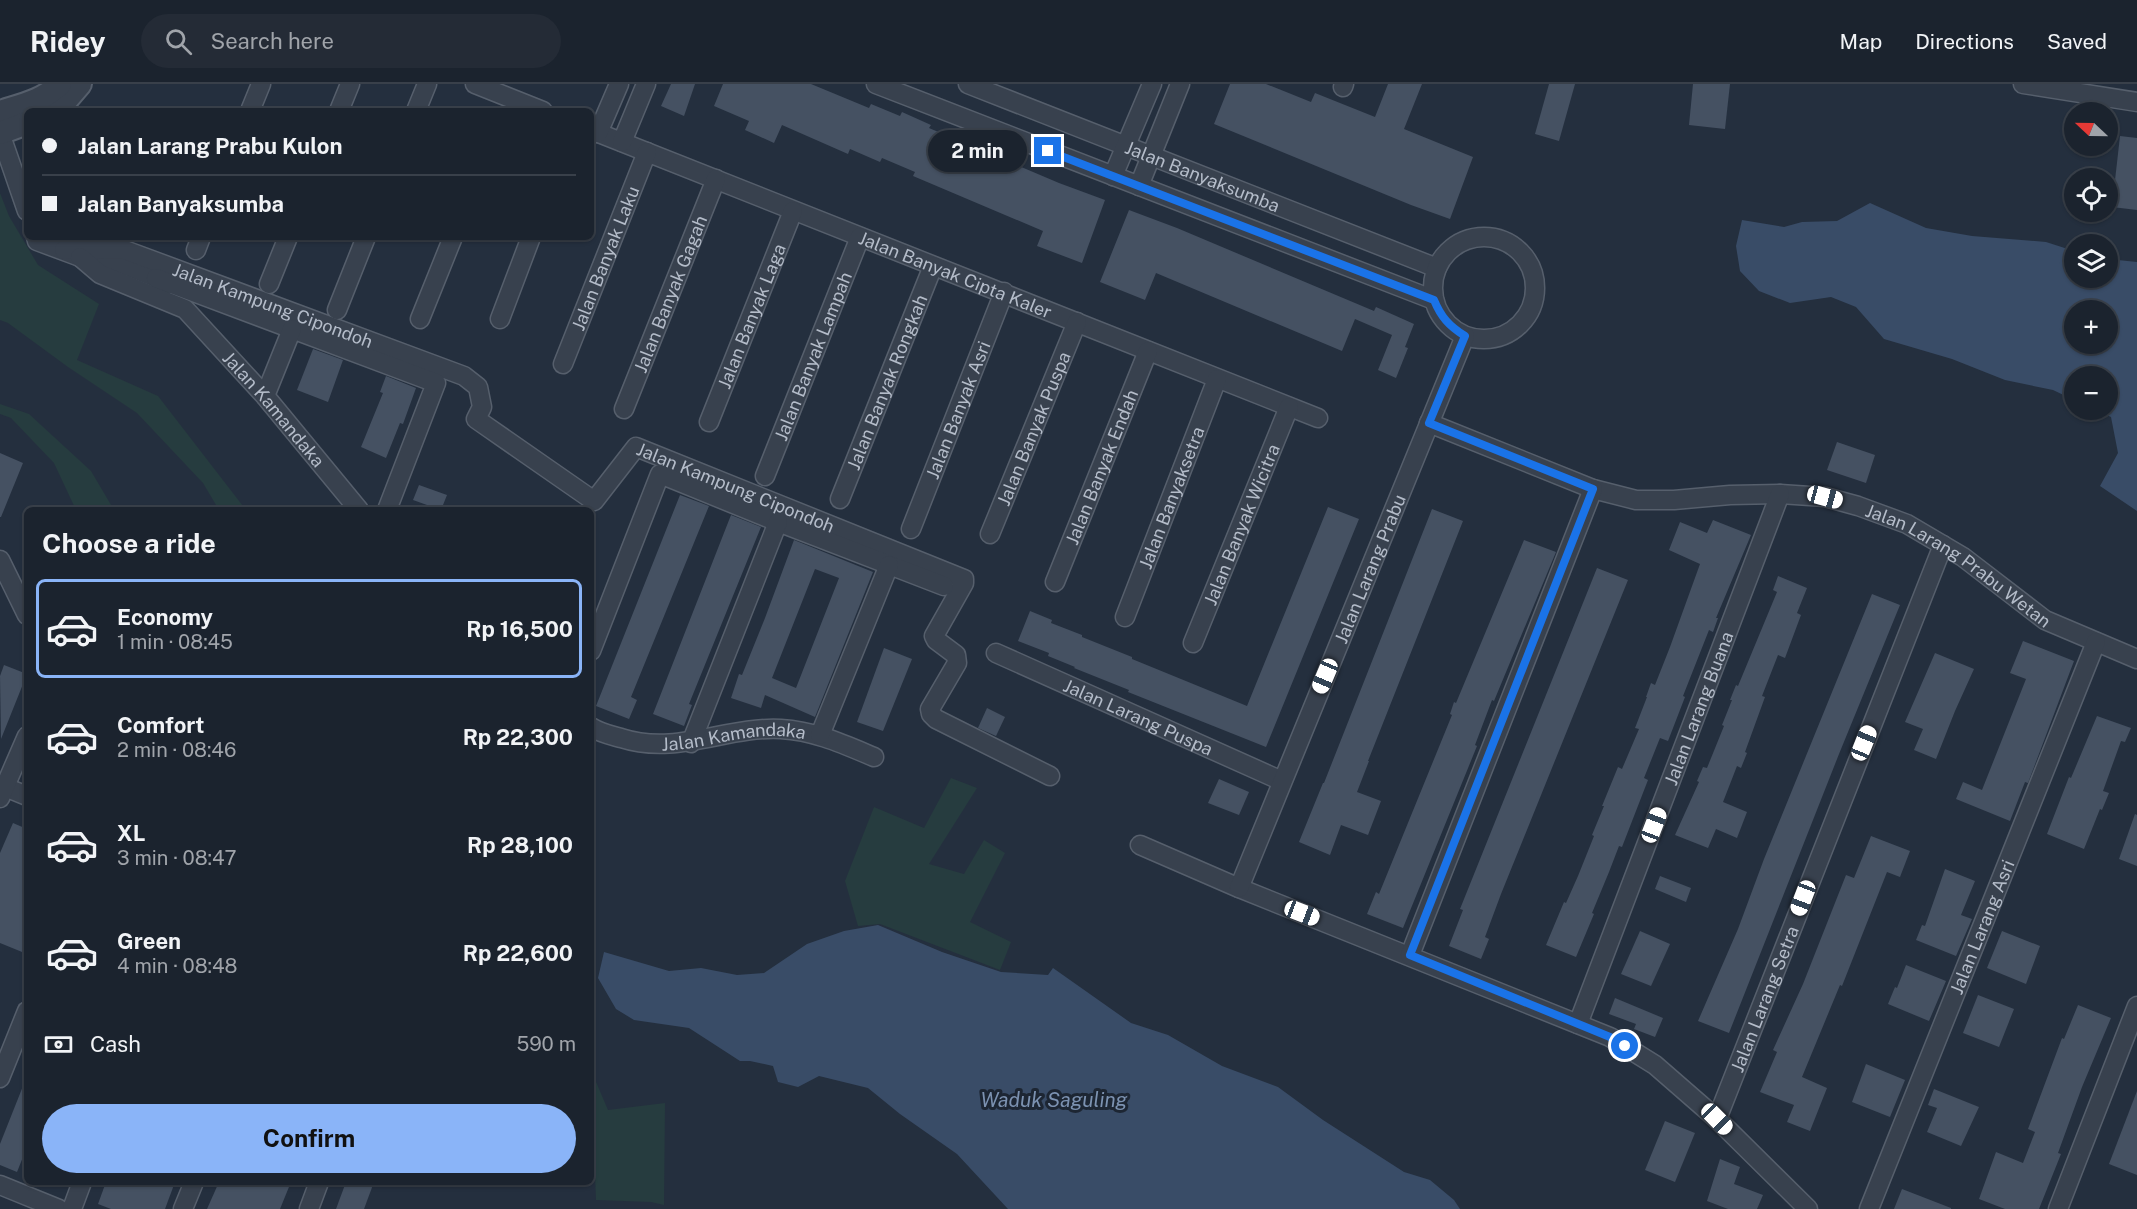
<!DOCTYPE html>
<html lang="en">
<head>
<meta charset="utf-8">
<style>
  body { margin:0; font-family:"Public Sans",sans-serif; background:#242b36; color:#f1f3f6; height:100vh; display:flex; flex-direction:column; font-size:22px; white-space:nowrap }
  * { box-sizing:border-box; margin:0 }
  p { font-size:20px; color:#a0a4aa }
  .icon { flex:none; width:33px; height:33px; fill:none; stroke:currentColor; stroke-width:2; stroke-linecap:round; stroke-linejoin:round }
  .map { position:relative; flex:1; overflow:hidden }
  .sheet { position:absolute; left:24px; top:423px; width:570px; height:678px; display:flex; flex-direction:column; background:#1b232e; border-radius:9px; box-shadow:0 2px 4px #0004,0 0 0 2px #39404a }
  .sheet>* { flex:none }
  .hud { position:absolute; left:24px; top:24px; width:570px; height:132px; border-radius:9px; box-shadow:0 2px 4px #0004,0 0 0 2px #39404a; display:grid; align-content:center; height:132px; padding:0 18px; background:#1b232e }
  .needle { width:39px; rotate:292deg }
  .fabs { position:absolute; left:2064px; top:18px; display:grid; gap:12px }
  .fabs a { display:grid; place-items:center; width:54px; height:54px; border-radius:50%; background:#1b232e; box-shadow:0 2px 4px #0004,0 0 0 2px #39404a; font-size:30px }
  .end { position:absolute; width:27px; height:27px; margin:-14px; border:8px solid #1a73e8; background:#fff; box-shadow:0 0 0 3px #fff }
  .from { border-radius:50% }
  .bubble { position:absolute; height:42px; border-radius:21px; background:#1b232e; box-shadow:0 2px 4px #0004,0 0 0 2px #39404a; font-size:20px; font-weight:700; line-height:42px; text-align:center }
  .car { position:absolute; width:18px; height:36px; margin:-18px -9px; border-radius:8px; box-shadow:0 0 4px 2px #0007; background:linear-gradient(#fff 24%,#345 0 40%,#fff 0 76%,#345 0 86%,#fff 0) }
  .hud b { display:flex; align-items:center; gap:21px; height:57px; font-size:22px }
  .hud b+b { border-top:2px solid #39404a }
  .hud i { width:15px; height:15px; background:#f1f3f6 }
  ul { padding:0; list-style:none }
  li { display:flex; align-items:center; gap:18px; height:99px; margin:0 12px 9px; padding:0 6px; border:3px solid transparent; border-radius:9px }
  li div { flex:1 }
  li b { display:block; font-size:22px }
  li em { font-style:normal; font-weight:700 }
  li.current { border-color:#8ab4f8 }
  li>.icon { width:54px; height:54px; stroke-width:1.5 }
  h2 { padding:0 18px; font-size:27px; line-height:72px }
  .pay { display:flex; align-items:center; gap:15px; height:66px; padding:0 18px; font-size:22px }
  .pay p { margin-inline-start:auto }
  .primary-button { display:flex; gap:12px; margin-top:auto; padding:12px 18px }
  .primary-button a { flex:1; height:69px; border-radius:36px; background:#8ab4f8; color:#111; font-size:24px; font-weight:700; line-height:69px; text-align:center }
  header { display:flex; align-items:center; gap:36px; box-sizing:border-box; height:84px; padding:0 30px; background:#1b232e; border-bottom:2px solid #39404a }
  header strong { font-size:28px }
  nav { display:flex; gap:33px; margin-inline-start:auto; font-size:21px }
  .search { width:420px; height:54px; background:#242b36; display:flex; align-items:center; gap:15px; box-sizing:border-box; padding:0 21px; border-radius:33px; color:#a0a4aa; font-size:22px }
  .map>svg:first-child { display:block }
  .green { fill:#263c3f }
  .water { fill:#394c67; fill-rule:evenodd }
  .building { fill:#455162; fill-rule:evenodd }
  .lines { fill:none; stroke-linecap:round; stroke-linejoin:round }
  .minor-casing { stroke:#565f6c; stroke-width:21 }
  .tertiary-casing { stroke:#565f6c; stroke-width:26 }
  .minor { stroke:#38414e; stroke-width:18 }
  .tertiary { stroke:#38414e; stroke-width:22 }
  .route { stroke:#1a73e8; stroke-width:8 }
  .labels { text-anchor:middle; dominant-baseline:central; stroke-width:6; stroke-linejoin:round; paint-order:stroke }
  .street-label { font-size:18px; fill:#b4bcc9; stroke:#1d2633 }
  .water-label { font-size:20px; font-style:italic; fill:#7c92b1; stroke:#1d2633 }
</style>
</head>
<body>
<header>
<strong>Ridey</strong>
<div class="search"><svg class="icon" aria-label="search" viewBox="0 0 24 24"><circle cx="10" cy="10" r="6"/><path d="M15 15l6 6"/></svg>Search here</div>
<nav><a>Map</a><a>Directions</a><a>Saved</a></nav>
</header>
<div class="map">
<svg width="2137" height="1125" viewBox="0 0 2137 1125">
  <rect width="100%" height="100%" fill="#242f3e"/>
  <g class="green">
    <polygon points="0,109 9,132 38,181 99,220 77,276 158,312 246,426 219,426 203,399 137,329 68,283 8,239 0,236"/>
    <polygon points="0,320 29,330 91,387 114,426 76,426 54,379 11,334 0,330"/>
    <polygon points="951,694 977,704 929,780 964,790 984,756 1005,769 970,838 1011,858 1000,886 880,840 858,842 845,797 874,723 924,744"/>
    <polygon points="591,986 608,1026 665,1019 664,1121 651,1118 596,1116"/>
  </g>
  <g class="water">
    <path d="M1870 119 1926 144 1972 152 2046 158 2074 167V194H2108V175L2137 178V427L2100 402 2118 369 2111 333 2095 326H2108V292H2074V316L2053 306 2005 296 1952 275 1884 255 1856 223 1831 213 1790 219 1759 207 1740 187 1736 162 1742 136 1784 143 1802 138 1837 137ZM2074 226H2108V260H2074Z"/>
    <polygon points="878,841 942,868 1001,888 1048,891 1053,884 1131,939 1168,951 1222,982 1278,1003 1323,1036 1404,1088 1430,1096 1454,1116 1460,1125 1008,1125 957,1070 900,1030 868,1004 819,992 798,1003 778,998 773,982 750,977 740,977 689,944 634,936 616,925 598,894 604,868 669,887 701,884 737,891 764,889 807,860 844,847"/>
  </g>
  <g class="building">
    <polygon points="671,0 695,0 684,32 661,22"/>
    <polygon points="723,0 811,0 869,24 871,20 900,32 902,28 931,41 929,44 1059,99 1105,116 1082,179 1037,162 1043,147 913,92 915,88 882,74 880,78 850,65 848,70 782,41 774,59 745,46 749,37 714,22"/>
    <polygon points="1230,0 1266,0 1311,18 1315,9 1375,33 1388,0 1422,0 1404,45 1473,73 1450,135 1411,121 1214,40"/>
    <polygon points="1549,0 1575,0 1559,57 1535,50"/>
    <polygon points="1693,0 1730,0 1725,45 1689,41"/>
    <polygon points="2120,52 2137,54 2137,126 2112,123"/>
    <polygon points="1129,126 1177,144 1374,227 1376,223 1414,240 1405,263 1408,264 1396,294 1378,286 1392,251 1355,235 1342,267 1156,189 1145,216 1100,198"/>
    <polygon points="313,265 343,276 328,318 297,306"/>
    <polygon points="386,292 416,304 403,340 400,339 386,374 361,363 383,309 380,308"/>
    <polygon points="1837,358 1875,371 1866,399 1827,386"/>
    <polygon points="0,369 23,379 1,433 0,433"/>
    <polygon points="419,401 447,411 441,426 413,416"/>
    <polygon points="680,411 709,422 631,613 637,616 629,635 596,622"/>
    <polygon points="1328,423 1359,435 1266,663 1128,608 1129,606 1074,584 1075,583 1048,572 1049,569 1018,557 1030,527 1052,536 1051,539 1082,551 1082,553 1132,573 1132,575 1247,622"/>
    <polygon points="1432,425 1463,437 1368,677 1369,677 1357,708 1381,717 1368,751 1341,741 1330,771 1299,758 1323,699 1324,699"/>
    <polygon points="731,431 761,443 689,620 692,621 684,642 653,630"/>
    <polygon points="1713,436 1751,451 1716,534 1718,534 1713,548 1709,546 1683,612 1685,613 1668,657 1660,654 1644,694 1648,696 1622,763 1619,762 1609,788 1592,829 1594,830 1576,873 1546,861 1564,818 1566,819 1578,792 1594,752 1592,751 1604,722 1602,722 1618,683 1622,685 1639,645 1635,644 1647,613 1646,613 1651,599 1655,601 1670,563 1700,480 1669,466 1680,438 1707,449"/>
    <path d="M794 456 873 488 815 633 765 611 761 624 731 614 739 590 742 591 765 534ZM815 485 839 494 796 604 772 594Z"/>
    <polygon points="1524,456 1556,468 1494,617 1492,616 1475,661 1477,662 1403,844 1367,830 1376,808 1379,810 1452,631 1450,630 1454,618 1456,619"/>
    <polygon points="1597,484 1628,496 1501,810 1485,853 1489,855 1481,875 1449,862 1463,826 1460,825"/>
    <polygon points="1778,492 1807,504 1797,529 1801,531 1785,574 1778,571 1762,612 1765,613 1745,668 1747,669 1741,684 1737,682 1723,718 1747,728 1737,754 1716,745 1708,764 1675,751 1699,698 1697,697 1703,683 1707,684 1724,642 1722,641 1732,616 1730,616 1736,601 1738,602 1777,508 1773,506"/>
    <polygon points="1872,510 1900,521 1839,670 1729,949 1698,937 1738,845 1764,775"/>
    <polygon points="2023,557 2074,577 2028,699 2025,698 2010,737 1956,715 1963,698 1982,706 2026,595 2010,589"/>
    <polygon points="884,564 912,575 883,647 857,638"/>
    <polygon points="1935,569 1974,585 1955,627 1936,675 1914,666 1923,645 1905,638"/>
    <polygon points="4,581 27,590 1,655 0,592"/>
    <polygon points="987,624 1005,633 996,652 978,644"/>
    <polygon points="2097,632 2131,644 2125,658 2121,657 2103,707 2109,709 2102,726 2100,725 2084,765 2047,750 2069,693 2071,694"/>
    <polygon points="1219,695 1249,708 1239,731 1208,719"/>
    <polygon points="2135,730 2137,731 2137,782 2119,775"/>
    <polygon points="13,739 27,745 27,870 0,859 0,769"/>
    <polygon points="1871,752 1910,767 1900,793 1887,788 1842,902 1840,901 1802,993 1827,1004 1810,1047 1787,1038 1794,1021 1760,1008 1777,968 1773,966 1803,900 1846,791 1854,794"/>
    <polygon points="1945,785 1975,797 1961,831 1972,835 1956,872 1916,856 1922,841 1925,842"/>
    <polygon points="1660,792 1691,804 1686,818 1655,805"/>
    <polygon points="1640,847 1670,860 1651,902 1621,890"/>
    <polygon points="2002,847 2040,862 2026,900 1987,884"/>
    <polygon points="1906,881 1946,897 1929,937 1888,920 1895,903 1897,904"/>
    <polygon points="1978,911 2014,925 1999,963 1963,949"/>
    <polygon points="1615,914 1663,934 1655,953 1634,945 1636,940 1609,930"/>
    <polygon points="2078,921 2111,934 2082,1003 2058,1069 2061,1070 2039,1125 2005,1125 1979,1115 1996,1068 2023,1079 2035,1048 2028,1045 2062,954 2064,955"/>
    <polygon points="1866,980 1905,996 1890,1033 1852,1018"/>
    <polygon points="27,992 27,1063 17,1088 0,1081 0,1060"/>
    <polygon points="1934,1005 1979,1023 1961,1062 1927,1048 1937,1024 1928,1021"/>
    <polygon points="2137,1007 2137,1091 2109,1080"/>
    <polygon points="1665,1037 1695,1049 1675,1098 1645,1086"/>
    <polygon points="1720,1075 1740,1083 1734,1100 1763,1111 1757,1125 1728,1125 1707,1117"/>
    <polygon points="106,1098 175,1098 165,1125 111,1125 98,1120"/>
    <polygon points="219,1098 291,1098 280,1125 207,1125"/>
    <polygon points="346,1098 374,1098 364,1125 336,1125"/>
    <polygon points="1902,1105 1951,1124 1951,1125 1894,1125"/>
  </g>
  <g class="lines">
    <g class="minor-casing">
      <g id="minor">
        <polyline points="475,0 543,27"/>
        <polyline points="876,0 1434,216"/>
        <path id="s1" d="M968 0 1437 184"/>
        <polyline points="2023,0 2137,18"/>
        <polyline points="1343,3 1344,0"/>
        <polyline points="250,27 261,0"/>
        <polyline points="339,27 350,0"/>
        <polyline points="416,27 427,0"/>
        <path id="s2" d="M591 46 1318 334"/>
        <polyline points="0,49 27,127"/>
        <polyline points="598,49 619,0"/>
        <polyline points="622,58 646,0"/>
        <polyline points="1113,92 1152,0"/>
        <polyline points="1139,102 1180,0"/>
        <polyline points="36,153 37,157 80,173 106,174 156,194 164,202"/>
        <circle cx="1484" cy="204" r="51"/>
        <path id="s3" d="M64 166 122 165 464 292 478 303 482 323 476 335 594 417 636 363 964 495V499L934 552 936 556 956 571 957 579 930 625 931 630 936 635 1050 692"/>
        <polyline points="196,166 201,153"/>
        <path id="s4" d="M80 173 100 190 185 225 265 312 359 426"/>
        <polyline points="156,194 436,299 387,426"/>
        <polyline points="269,200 288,153"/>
        <polyline points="337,226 366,153"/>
        <polyline points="420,235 453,153"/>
        <polyline points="500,235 531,153"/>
        <path id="s5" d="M563 280 647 68"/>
        <polyline points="265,312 292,245"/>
        <path id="s6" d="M624 325 716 95"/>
        <path id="s7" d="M709 338 793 127"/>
        <path id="s8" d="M1429 339 1593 405 1636 416H1674L1730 411 1780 410 1825 413 1858 422 1907 440 1963 473 2045 536 2137 575"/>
        <path id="s9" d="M765 392 860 153"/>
        <path id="s10" d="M840 415 933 182"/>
        <path id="s11" d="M911 445 1004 208"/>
        <path id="s12" d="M990 450 1077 238"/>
        <polyline points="0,476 27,531"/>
        <path id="s13" d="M1055 498 1148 267"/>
        <path id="s14" d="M1125 533 1217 295"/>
        <path id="s15" d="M1193 559 1289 323"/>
        <polyline points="591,567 660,390 778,438 944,502"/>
        <path id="s16" d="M996 569 1282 697"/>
        <path id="s17" d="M591 643C600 649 610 651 621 654 677 672 726 642 781 645 815 647 843 660 874 673"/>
        <polyline points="820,651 889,481"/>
        <polyline points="691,659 778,438"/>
        <polyline points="0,701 27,712"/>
        <polyline points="0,714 27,652"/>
        <polyline points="1140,761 1239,804 1610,953 1655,981 1717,1035 1808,1125"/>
        <path id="s18" d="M1239 804 1465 252"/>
        <polyline points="1410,871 1593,405"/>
        <path id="s19" d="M1578 940 1780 410"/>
        <polyline points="0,994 27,927"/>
        <path id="s20" d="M1717 1035 1943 461"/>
        <polyline points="0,1101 59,1125"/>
        <polyline points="72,1125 82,1098"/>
        <polyline points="183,1125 194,1098"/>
        <polyline points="309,1125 319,1098"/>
        <path id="s21" d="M1869 1125C1943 936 2021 748 2096 558"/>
        <polyline points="2058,1125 2137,922"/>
      </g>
    </g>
    <g class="tertiary-casing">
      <g id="tertiary">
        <polyline points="51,27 68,14 80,0"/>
        <path d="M0 28C22 21 43 17 60 0"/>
        <polyline points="0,49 27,39"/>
      </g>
    </g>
    <use href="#minor" class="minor"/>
    <use href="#tertiary" class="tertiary"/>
  </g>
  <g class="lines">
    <path class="route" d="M1048 67 1434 216C1441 233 1449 242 1465 252L1429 339 1593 405 1410 871 1610 953 1625 962"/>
  </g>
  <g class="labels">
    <g class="street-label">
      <text stroke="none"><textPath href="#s1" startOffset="252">Jalan Banyaksumba</textPath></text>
      <text stroke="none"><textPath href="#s5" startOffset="114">Jalan Banyak Laku</textPath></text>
      <text stroke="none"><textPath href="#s2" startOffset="392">Jalan Banyak Cipta Kaler</textPath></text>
      <text stroke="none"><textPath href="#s6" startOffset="124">Jalan Banyak Gagah</textPath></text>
      <text stroke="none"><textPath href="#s3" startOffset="219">Jalan Kampung Cipondoh</textPath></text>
      <text stroke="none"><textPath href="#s7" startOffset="114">Jalan Banyak Laga</textPath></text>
      <text stroke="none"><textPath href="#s9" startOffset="129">Jalan Banyak Lampah</textPath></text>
      <text stroke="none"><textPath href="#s10" startOffset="126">Jalan Banyak Rongkah</textPath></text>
      <text stroke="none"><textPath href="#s4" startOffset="252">Jalan Kamandaka</textPath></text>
      <text stroke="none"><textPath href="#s11" startOffset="128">Jalan Banyak Asri</textPath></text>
      <text stroke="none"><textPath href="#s12" startOffset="114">Jalan Banyak Puspa</textPath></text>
      <text stroke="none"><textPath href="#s13" startOffset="124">Jalan Banyak Endah</textPath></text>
      <text stroke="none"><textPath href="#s3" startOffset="794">Jalan Kampung Cipondoh</textPath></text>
      <text stroke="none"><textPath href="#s14" startOffset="128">Jalan Banyaksetra</textPath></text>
      <text stroke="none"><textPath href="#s15" startOffset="128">Jalan Banyak Wicitra</textPath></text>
      <text stroke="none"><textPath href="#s8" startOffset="562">Jalan Larang Prabu Wetan</textPath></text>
      <text stroke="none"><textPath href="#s18" startOffset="345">Jalan Larang Prabu</textPath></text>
      <text stroke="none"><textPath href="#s19" startOffset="338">Jalan Larang Buana</textPath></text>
      <text stroke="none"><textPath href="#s16" startOffset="156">Jalan Larang Puspa</textPath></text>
      <text stroke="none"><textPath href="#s17" startOffset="146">Jalan Kamandaka</textPath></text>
      <text stroke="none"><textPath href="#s21" startOffset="304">Jalan Larang Asri</textPath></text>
      <text stroke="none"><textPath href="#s20" startOffset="129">Jalan Larang Setra</textPath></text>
    </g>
    <g class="water-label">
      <text x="1054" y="1016">Waduk Saguling</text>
    </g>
  </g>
</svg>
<div class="fabs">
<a><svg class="needle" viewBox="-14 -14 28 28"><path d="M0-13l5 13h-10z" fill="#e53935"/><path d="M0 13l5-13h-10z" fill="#a0a4aa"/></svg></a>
<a><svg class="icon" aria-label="locate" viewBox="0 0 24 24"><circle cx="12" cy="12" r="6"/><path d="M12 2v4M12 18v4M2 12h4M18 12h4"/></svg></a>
<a><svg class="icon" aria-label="layers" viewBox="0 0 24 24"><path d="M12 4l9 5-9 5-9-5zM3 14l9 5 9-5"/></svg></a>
<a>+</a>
<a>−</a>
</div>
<i class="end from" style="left:1625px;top:962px"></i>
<i class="end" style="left:1048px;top:67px"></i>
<div class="bubble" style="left:928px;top:46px;width:99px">2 min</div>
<i class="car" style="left:1825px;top:413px;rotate:105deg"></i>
<i class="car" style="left:1325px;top:592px;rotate:203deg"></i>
<i class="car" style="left:1864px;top:659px;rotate:22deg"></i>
<i class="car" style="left:1654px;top:741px;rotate:21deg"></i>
<i class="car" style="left:1803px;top:814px;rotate:201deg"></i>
<i class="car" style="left:1302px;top:829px;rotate:111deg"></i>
<i class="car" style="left:1717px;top:1035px;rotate:135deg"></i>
<div class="hud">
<b><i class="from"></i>Jalan Larang Prabu Kulon</b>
<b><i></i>Jalan Banyaksumba</b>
</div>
<section class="sheet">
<h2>Choose a ride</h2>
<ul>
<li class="current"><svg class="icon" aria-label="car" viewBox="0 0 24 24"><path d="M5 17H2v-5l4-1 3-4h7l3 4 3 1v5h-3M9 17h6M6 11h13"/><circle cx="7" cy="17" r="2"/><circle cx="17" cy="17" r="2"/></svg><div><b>Economy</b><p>1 min · 08:45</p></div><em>Rp 16,500</em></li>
<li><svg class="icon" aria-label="car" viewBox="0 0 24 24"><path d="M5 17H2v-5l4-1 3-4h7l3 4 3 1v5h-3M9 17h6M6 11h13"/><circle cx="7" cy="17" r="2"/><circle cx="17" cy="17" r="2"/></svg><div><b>Comfort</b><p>2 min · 08:46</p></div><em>Rp 22,300</em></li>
<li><svg class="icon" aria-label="car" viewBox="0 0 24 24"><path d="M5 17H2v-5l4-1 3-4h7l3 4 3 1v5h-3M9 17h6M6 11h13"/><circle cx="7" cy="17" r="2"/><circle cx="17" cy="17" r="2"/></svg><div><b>XL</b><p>3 min · 08:47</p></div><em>Rp 28,100</em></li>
<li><svg class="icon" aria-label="car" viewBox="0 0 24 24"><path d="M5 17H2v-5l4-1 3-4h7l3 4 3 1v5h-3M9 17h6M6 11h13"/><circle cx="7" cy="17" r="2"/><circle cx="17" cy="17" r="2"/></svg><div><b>Green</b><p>4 min · 08:48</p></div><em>Rp 22,600</em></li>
</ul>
<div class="pay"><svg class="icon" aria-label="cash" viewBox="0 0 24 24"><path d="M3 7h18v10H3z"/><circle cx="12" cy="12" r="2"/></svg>Cash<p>590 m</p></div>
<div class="primary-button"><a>Confirm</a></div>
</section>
</div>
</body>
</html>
